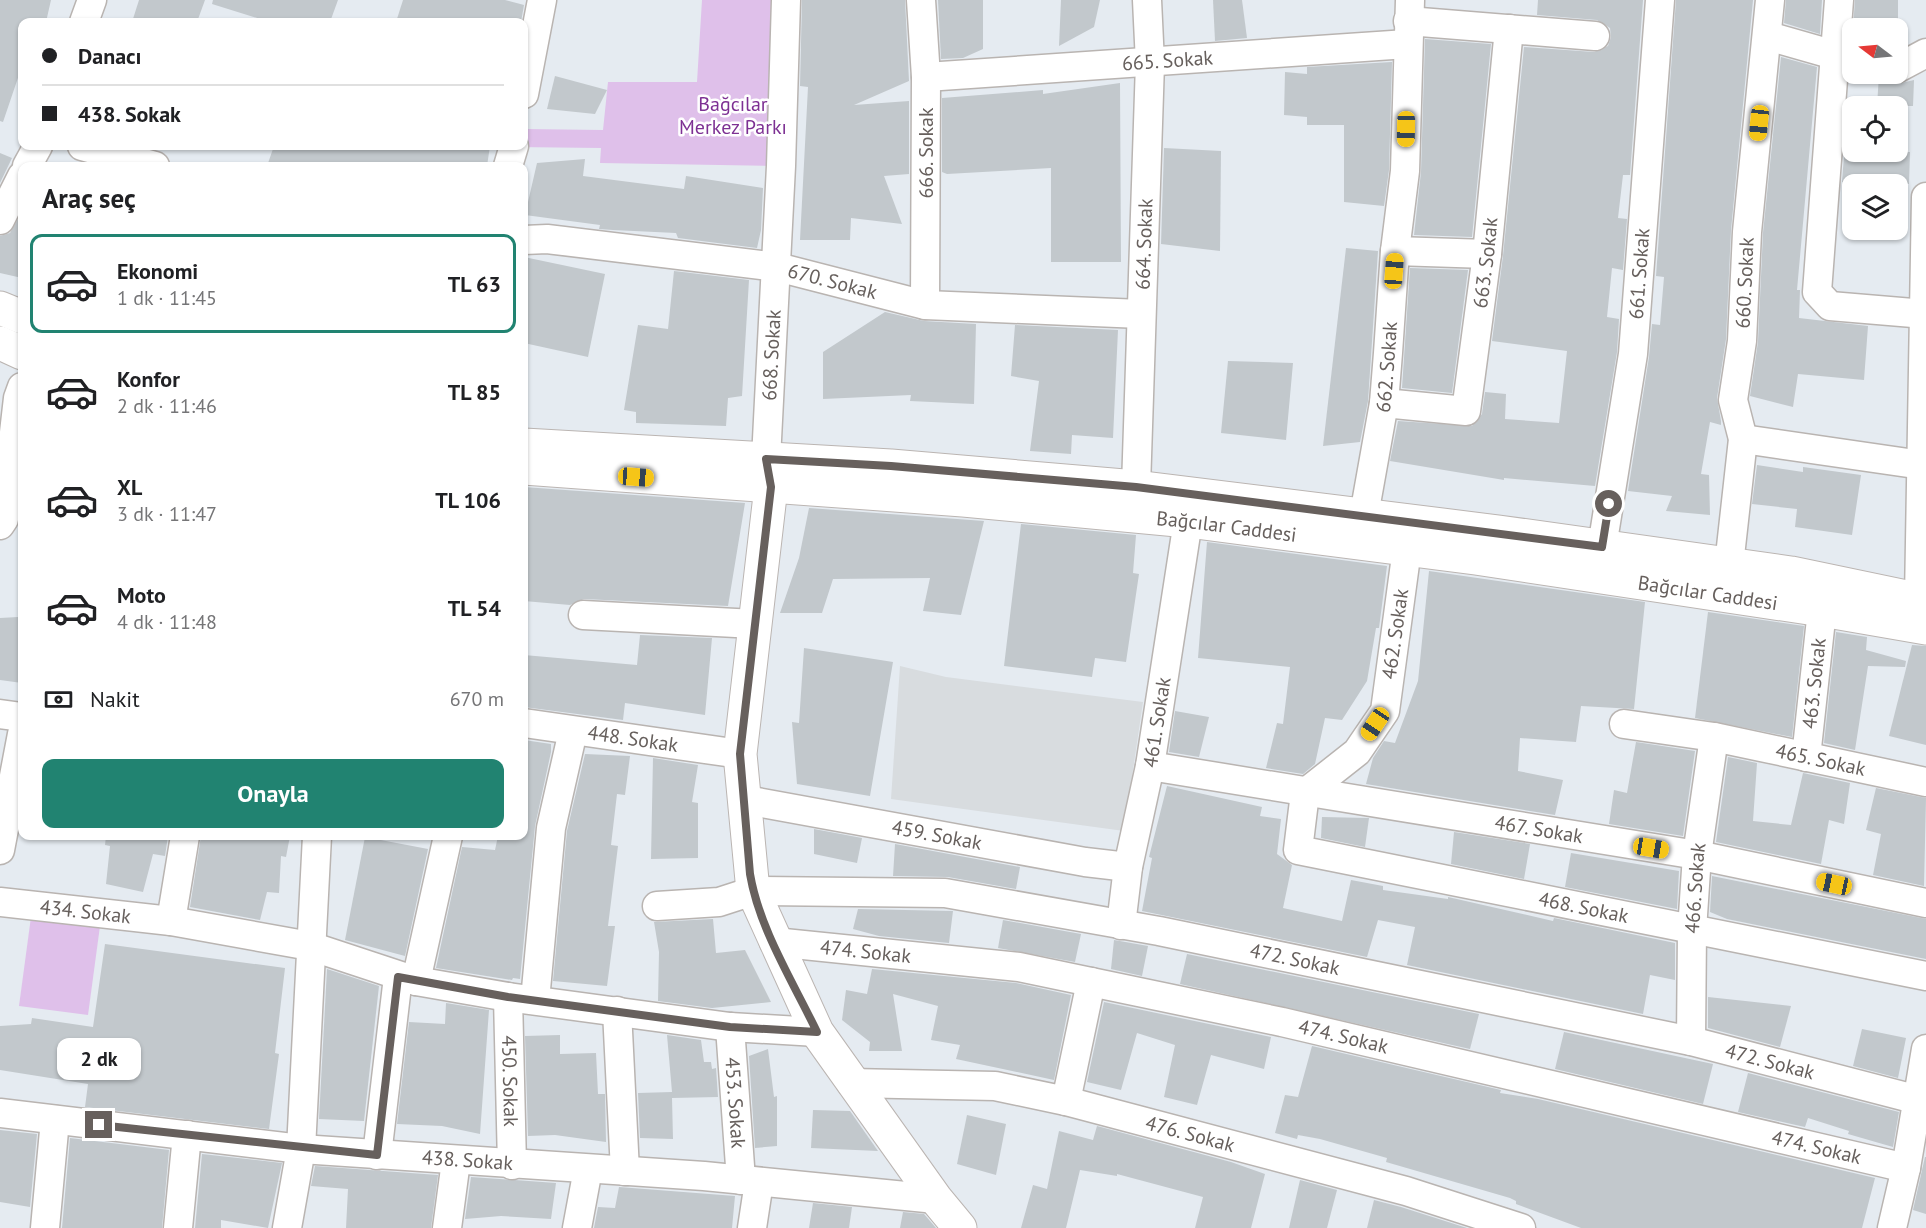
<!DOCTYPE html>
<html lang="tr">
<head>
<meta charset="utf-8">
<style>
  body { margin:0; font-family:"PT Sans",sans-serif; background:#f2f2f2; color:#202124; height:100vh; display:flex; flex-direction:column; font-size:22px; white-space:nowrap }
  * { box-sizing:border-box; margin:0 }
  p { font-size:20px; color:#757577 }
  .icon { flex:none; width:33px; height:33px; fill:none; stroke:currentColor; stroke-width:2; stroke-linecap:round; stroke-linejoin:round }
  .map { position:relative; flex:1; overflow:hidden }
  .side { position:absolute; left:18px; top:162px; width:510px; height:678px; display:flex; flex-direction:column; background:#fff; border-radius:12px; box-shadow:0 2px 4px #0004 }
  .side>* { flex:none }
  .banner { position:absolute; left:18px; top:18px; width:510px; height:132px; border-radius:12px; box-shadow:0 2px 4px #0004; display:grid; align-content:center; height:132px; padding:0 24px; background:#fff }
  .needle { width:39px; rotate:286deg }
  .tools { position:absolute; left:1842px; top:18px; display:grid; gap:12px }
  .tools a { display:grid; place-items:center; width:66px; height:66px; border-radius:12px; background:#fff; box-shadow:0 2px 4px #0004; font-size:30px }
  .end { position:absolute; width:27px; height:27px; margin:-14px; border:8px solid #67605d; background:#fff; box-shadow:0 0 0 3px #fff }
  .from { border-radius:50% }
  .bubble { position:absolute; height:42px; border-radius:12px; background:#fff; box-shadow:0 2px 4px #0004; font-size:20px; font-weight:700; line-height:42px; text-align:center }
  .car { position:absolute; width:18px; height:36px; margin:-18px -9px; border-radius:8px; box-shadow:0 0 4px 2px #0007; background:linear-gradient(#f5c518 24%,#345 0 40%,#f5c518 0 76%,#345 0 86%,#f5c518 0) }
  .banner b { display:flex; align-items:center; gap:21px; height:57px; font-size:22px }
  .banner b+b { border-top:2px solid #e0e0e0 }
  .banner i { width:15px; height:15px; background:#202124 }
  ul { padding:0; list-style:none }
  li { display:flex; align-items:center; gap:18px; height:99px; margin:0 12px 9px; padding:0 12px; border:3px solid transparent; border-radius:12px }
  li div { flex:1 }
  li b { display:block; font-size:22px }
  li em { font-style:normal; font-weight:700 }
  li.on { border-color:#218371 }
  li>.icon { width:54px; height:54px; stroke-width:1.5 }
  h2 { padding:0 24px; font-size:27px; line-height:72px }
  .pay { display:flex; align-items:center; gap:15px; height:66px; padding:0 24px; font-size:22px }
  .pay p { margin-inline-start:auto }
  .button { display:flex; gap:12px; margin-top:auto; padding:12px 24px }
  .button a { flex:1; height:69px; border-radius:12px; background:#218371; color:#fff; font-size:24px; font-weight:700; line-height:69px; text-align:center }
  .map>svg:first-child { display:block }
  .industrial { fill:#d8dcdf }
  .green { fill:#dfc0ea }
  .building { fill:#c2c8cc }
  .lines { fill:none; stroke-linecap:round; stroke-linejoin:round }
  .street-casing { stroke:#b9b4b1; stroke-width:31 }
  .secondary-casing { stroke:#bbb5b2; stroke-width:35 }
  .street { stroke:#fff; stroke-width:28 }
  .secondary { stroke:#fff; stroke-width:33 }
  .route { stroke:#67605d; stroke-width:8 }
  .labels { text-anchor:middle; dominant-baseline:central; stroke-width:5; stroke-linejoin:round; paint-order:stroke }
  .street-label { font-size:20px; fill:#67605d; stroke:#fff }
  .park-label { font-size:20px; fill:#7d3093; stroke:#fff }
</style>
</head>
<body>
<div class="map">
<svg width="1926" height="1228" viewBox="0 0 1926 1228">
  <rect width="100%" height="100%" fill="#e5ebf1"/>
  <polygon class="industrial" points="900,666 946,677 1143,702 1124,831 891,799"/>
  <g class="green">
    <polygon points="702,0 786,0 781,166 600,163 601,148 514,147 524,146 524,129 603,130 608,82 697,82"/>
    <polygon points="31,917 100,926 88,1015 19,1006"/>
  </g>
  <g class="building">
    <polygon points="0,0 51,0 46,22 22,22 22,66 3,122 0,121"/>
    <polygon points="139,0 205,0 197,22 132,22"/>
    <polygon points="213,0 338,0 330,22 270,22 212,4"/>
    <polygon points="403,0 505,0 524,5 521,22 396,22"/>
    <polygon points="802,0 905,0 909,81 854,105 909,101 909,174 884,176 902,224 851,218 850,240 800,240 808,87 800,86"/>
    <polygon points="938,0 983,0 983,49 963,58 941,59"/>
    <polygon points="1061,0 1100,0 1094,27 1059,46"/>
    <polygon points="1213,0 1242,0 1247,38 1215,41"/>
    <polygon points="1538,0 1643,0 1630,175 1623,175 1618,218 1627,219 1623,270 1612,268 1607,317 1619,319 1617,352 1595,486 1504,478 1504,480 1390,461 1398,421 1472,426 1482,414 1485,392 1506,394 1505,419 1559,423 1567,351 1492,341 1503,256 1524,47 1594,52 1608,46 1611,37 1610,28 1597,20 1537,15"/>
    <polygon points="1676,0 1753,0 1731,230 1726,339 1717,398 1721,421 1721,425 1710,422 1701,474 1709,475 1710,515 1666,511 1672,496 1628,491 1649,357 1652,324 1660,325 1664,277 1656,276"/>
    <polygon points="1786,0 1822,0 1820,34 1784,23"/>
    <polygon points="1855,0 1898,0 1898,28 1853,28"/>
    <polygon points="1425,39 1491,44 1472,237 1414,235 1421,172"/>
    <polygon points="1781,57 1817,67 1797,290 1800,290 1799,318 1868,326 1864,380 1798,374 1793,407 1750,396 1758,342 1763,233"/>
    <polygon points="1392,62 1389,170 1384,206 1344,202 1344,125 1307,125 1307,117 1284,115 1285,72 1307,74 1307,67"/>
    <polygon points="1879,75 1897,84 1914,80 1913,106 1877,106"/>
    <polygon points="555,76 607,90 595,114 547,109"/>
    <polygon points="1120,83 1121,262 1051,262 1051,168 947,174 942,172 942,98 1043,90 1043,94"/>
    <polygon points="1846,129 1852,130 1852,152 1910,152 1909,184 1842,182"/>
    <polygon points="274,146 490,146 487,166 267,166"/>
    <polygon points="1164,148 1221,151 1220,251 1161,244"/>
    <polygon points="0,153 12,158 0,183"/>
    <polygon points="585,159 583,176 684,189 686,176 763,188 761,230 757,248 678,238 676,233 613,230 599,229 600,225 525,215 537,163"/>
    <polygon points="22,212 22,278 0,273 0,236 10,233"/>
    <polygon points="1346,248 1378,251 1368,401 1360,442 1323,446"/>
    <polygon points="524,257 605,274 588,357 524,343"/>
    <polygon points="1410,268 1468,270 1452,393 1402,388"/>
    <polygon points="674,271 749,280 742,396 728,398 726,426 636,423 636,412 624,410 638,325 668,329"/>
    <polygon points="885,312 924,321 976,324 974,404 910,401 911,395 823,399 823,352"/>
    <polygon points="1015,325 1118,330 1113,438 1072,435 1071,454 1030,451 1039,381 1011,376"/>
    <polygon points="1228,361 1293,363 1286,440 1221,433"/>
    <polygon points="1757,465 1803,472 1803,467 1861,475 1852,535 1795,527 1797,509 1752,504"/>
    <polygon points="524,487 745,503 728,606 584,599 570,605 524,601"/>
    <polygon points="809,508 984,521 961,615 923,611 930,578 833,579 822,613 780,613 799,558"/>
    <polygon points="1021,524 1136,535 1133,573 1139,574 1126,662 1095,658 1092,677 1004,666"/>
    <polygon points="1207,542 1387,566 1379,628 1376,628 1367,681 1342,720 1325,718 1315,764 1303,774 1266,768 1277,723 1283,724 1290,667 1198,658"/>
    <polygon points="1429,571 1645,602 1634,709 1581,706 1576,742 1520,738 1518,771 1563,780 1555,815 1366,784 1373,758 1384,741 1395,743 1418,681"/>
    <polygon points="1708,612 1804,626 1792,737 1695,718"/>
    <polygon points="18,617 22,640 22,683 0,680 0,618"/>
    <polygon points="1836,632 1867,637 1866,650 1906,661 1905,667 1868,666 1855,750 1824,743"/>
    <polygon points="640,635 712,638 705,715 625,703 623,720 524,707 524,655 637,665"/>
    <polygon points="1912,645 1926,646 1926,745 1889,736"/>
    <polygon points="804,648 893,662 870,796 797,784 792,722 799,723"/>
    <polygon points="1175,711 1209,717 1199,757 1169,752"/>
    <polygon points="524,740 551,744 551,752 535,826 520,979 513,978 512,980 436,968 462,847 495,850 498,836 524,836"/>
    <polygon points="1636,742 1695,751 1683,836 1609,824 1614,790 1627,793"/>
    <polygon points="585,754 630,756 625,795 617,794 611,845 618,846 608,926 615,926 607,986 553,981 567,831"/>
    <polygon points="1728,757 1757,763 1753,821 1791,825 1803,773 1850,783 1844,824 1829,820 1821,864 1716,842"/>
    <polygon points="653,758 698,765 692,802 698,803 698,858 651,859"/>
    <polygon points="1167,786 1262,807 1260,816 1281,819 1277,854 1292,865 1283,908 1342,921 1351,880 1383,886 1383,890 1448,899 1448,897 1553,921 1554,918 1675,943 1675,980 1650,975 1643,1014 1407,965 1415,927 1378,920 1367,957 1142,911 1152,858 1149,857"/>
    <polygon points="1876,788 1926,798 1924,886 1873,875 1881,834 1866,830"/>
    <polygon points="1322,817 1369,818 1365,847 1321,838"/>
    <polygon points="814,829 862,838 857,863 814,854"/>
    <polygon points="1454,832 1530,844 1524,879 1451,864"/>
    <polygon points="106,836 168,836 165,856 153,854 143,892 106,884 110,846 105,845"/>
    <polygon points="201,836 290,836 286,857 281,856 279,893 267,892 260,920 190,907"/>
    <polygon points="365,837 428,849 405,956 345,940"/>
    <polygon points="895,844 1020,867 1016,889 948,877 893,876"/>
    <polygon points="1571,853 1679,871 1677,909 1565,887"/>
    <polygon points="1712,876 1926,919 1926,959 1727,919 1710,912"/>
    <polygon points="858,909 953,911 949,943 879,936 853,929"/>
    <polygon points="713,919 716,953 745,950 771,1002 712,1008 658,1001 659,952 654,922"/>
    <polygon points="1003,920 1081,934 1075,962 998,948"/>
    <polygon points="1114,940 1148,946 1142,976 1111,969"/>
    <polygon points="105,944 285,968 275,1053 279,1054 269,1129 85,1107 88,1084 0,1070 0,1026 31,1024 32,1018 93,1027"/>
    <polygon points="1187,954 1479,1014 1470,1049 1180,984"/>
    <polygon points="327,969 379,986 364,1121 319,1119"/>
    <polygon points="872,969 1016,983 1071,995 1054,1080 956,1059 960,1045 931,1040 938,1006 893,994 902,1051 869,1051 870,1042 842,1020 846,990 867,994"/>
    <polygon points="1708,997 1791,1006 1780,1047 1708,1028"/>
    <polygon points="1104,1002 1271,1037 1264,1069 1211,1055 1197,1105 1164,1097 1175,1045 1137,1033 1121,1090 1087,1082"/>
    <polygon points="446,1003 489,1010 480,1134 442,1126 397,1124 409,1022 445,1024"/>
    <polygon points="1862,1029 1906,1038 1898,1078 1853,1066"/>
    <polygon points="1564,1032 1713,1064 1703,1104 1555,1069"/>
    <polygon points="560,1035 560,1054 596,1053 598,1094 605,1094 606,1142 555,1135 528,1136 525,1036"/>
    <polygon points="667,1035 701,1040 704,1062 711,1062 712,1069 716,1068 718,1097 672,1098 673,1139 640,1138 638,1093 672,1092"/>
    <polygon points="1312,1046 1501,1090 1500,1093 1538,1099 1875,1178 1862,1228 1581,1228 1516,1204 1516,1201 1510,1198 1386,1162 1387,1158 1320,1139 1298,1135 1297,1139 1275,1133 1285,1095 1298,1097"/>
    <polygon points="768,1049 774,1097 777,1096 777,1146 755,1148 749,1056"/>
    <polygon points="1748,1073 1899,1112 1893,1147 1848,1134 1849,1131 1808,1118 1805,1127 1738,1112"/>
    <polygon points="813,1110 850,1111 878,1151 811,1148"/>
    <polygon points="967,1115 1006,1124 996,1175 957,1164"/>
    <polygon points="1097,1126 1231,1162 1265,1174 1251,1228 1195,1228 1203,1197 1117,1174 1117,1176 1080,1170 1066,1228 1021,1228 1033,1185 1047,1189 1059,1131 1093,1140"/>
    <polygon points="0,1130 37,1134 30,1207 0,1202"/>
    <polygon points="70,1138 169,1150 162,1228 62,1228"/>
    <polygon points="202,1154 282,1163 268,1228 221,1220 221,1228 195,1228"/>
    <polygon points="1925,1157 1926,1157 1926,1214 1913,1210"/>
    <polygon points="315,1166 438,1175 431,1228 346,1228 348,1189 311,1186"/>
    <polygon points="471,1177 556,1183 551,1219 501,1216 465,1219"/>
    <polygon points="1300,1180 1337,1190 1327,1228 1289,1228"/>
    <polygon points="619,1187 735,1196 732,1228 594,1228 598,1207 615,1208"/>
    <polygon points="1374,1200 1401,1207 1467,1228 1367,1228"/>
    <polygon points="813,1203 852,1207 849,1228 809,1228"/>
    <polygon points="903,1212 924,1214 936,1228 900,1228"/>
  </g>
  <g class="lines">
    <g class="street-casing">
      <g id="street">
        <polyline points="921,0 926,77 925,305"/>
        <polyline points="1839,0 1817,292 1830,306 1925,314"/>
        <polyline points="1408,21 1595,36"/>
        <polyline points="84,22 92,0"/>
        <polyline points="1768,36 1852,60"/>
        <polyline points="1898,68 1926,53"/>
        <path id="s1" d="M926 77 1407 44"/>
        <polyline points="524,94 542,0"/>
        <polyline points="82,146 155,166"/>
        <polyline points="27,166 38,146"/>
        <polyline points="508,166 514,146"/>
        <polyline points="0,220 22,176"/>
        <path id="s2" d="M524 240 547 239 777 267 925 305 1141 314"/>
        <polyline points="1395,251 1487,254"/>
        <path id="s3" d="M1384 403 1466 411 1487 254 1509 29"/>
        <polyline points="1743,439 1922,465"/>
        <path id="s4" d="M766 459 781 166 786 0"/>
        <path id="s5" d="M1136 487 1150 63 1147 0"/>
        <path id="s6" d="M1364 515 1384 403 1388 353 1395 251 1405 171 1410 0"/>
        <polyline points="0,525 4,519 18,398 22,387"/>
        <path id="s7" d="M1602 547 1633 354 1660 0"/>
        <path id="s8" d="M1407 549 1385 711 1357 752 1305 793 1298 850 1926 976"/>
        <path id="s9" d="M1729 565 1743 439 1733 400 1742 341 1747 232 1770 0"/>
        <polyline points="1919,599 1926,197"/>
        <polyline points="583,615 755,624"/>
        <polyline points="0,714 22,717"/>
        <path id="s10" d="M524 723 740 754"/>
        <path id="s11" d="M1624 724 1714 737 1926 782"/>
        <path id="s12" d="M1806 757 1822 610"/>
        <path id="s13" d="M1150 766 1697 855 1926 903"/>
        <path id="s14" d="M746 800 1085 862 1128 867"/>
        <polyline points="185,836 171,921 310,946 416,981 508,997 730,1027 817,1032"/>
        <polyline points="0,850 22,734"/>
        <path id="s15" d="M0 902 171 921"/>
        <path id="s16" d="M657 906 719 902 753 891 945 893 1159 931 1691 1041 1926 1102"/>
        <path id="s17" d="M1121 925 1128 867 1150 766 1188 521"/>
        <path id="s18" d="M774 942 1019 967 1282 1022 1906 1168"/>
        <polyline points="416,981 448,836"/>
        <path id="s19" d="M508 997 512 1165"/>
        <polyline points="535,1000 551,828 573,731"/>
        <polyline points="617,1011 625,1171"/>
        <path id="s20" d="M730 1027 741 1180"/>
        <path id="s21" d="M1691 1041 1692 930 1697 855 1714 737"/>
        <path id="s22" d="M851 1083 995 1086 1066 1101 1406 1191 1521 1228"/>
        <polyline points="1066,1101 1091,982"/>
        <path id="s23" d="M0 1113 301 1149 704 1176 936 1199"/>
        <polyline points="377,1155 398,977"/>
        <polyline points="45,1228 55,1120"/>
        <polyline points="178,1228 187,1135"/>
        <polyline points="287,1228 301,1149 317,836"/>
        <polyline points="447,1228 456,1161"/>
        <polyline points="577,1228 588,1169"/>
        <polyline points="752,1228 759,1182"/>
        <polyline points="1892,1228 1906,1168 1926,1049"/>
      </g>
    </g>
    <g class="secondary-casing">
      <g id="secondary">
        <polyline points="0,308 22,317"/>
        <polyline points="0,343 22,353"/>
        <polyline points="524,445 891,466 1136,487 1499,532 1791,573 1926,601"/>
        <polyline points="768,466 771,487 740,754 753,891 817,1032 936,1199 960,1228"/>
        <path id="s24" d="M524 468 963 500 1188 521 1475 558 1822 610 1926 628"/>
      </g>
    </g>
    <use href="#street" class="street"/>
    <use href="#secondary" class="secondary"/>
  </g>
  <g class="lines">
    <path class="route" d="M99 1125 377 1155 398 977 508 997 730 1027 817 1032C793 982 759 928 750 874L740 754 771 487 766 459 891 466 1136 487 1602 547 1609 504"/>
  </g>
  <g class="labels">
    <g class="street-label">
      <text stroke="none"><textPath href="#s1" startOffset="242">665. Sokak</textPath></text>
      <text transform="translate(926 153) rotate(-90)">666. Sokak</text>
      <text stroke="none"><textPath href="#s5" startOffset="243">664. Sokak</textPath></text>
      <text stroke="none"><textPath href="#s3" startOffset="232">663. Sokak</textPath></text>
      <text stroke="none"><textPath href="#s7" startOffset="276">661. Sokak</textPath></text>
      <text stroke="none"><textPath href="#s2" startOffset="312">670. Sokak</textPath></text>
      <text stroke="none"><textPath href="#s9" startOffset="285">660. Sokak</textPath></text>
      <text stroke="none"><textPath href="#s4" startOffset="104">668. Sokak</textPath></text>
      <text stroke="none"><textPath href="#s6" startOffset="150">662. Sokak</textPath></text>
      <text stroke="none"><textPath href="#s24" startOffset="705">Bağcılar Caddesi</textPath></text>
      <text stroke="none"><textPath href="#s24" startOffset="1191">Bağcılar Caddesi</textPath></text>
      <text transform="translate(1395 634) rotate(-82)">462. Sokak</text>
      <text stroke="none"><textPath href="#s12" startOffset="74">463. Sokak</textPath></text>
      <text stroke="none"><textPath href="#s17" startOffset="206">461. Sokak</textPath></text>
      <text stroke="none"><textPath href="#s10" startOffset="110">448. Sokak</textPath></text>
      <text stroke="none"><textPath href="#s11" startOffset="200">465. Sokak</textPath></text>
      <text stroke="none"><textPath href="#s13" startOffset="394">467. Sokak</textPath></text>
      <text stroke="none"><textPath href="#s14" startOffset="194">459. Sokak</textPath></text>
      <text stroke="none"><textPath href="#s21" startOffset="153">466. Sokak</textPath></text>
      <text stroke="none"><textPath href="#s8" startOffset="628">468. Sokak</textPath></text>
      <text stroke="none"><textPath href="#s15" startOffset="86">434. Sokak</textPath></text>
      <text stroke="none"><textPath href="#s18" startOffset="92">474. Sokak</textPath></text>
      <text stroke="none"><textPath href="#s16" startOffset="646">472. Sokak</textPath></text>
      <text stroke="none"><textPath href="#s18" startOffset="578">474. Sokak</textPath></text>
      <text stroke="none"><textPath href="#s16" startOffset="1132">472. Sokak</textPath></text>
      <text stroke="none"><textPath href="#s19" startOffset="84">450. Sokak</textPath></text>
      <text stroke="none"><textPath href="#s20" startOffset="76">453. Sokak</textPath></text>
      <text stroke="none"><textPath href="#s22" startOffset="345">476. Sokak</textPath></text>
      <text stroke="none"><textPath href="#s18" startOffset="1064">474. Sokak</textPath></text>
      <text stroke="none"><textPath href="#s23" startOffset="470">438. Sokak</textPath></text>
    </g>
    <g class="park-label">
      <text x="733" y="104">Bağcılar<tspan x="733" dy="23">Merkez Parkı</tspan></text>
    </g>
  </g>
</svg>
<div class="tools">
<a><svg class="needle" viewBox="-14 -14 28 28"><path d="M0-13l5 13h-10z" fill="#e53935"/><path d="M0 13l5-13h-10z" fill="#757577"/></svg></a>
<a><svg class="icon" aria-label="locate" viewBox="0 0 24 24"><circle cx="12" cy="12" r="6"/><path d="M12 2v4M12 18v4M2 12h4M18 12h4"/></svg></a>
<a><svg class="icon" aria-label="layers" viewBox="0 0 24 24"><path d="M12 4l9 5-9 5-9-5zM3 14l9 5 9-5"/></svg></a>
</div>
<i class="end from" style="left:1609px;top:504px"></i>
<i class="end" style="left:99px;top:1125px"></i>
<div class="bubble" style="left:57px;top:1038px;width:84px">2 dk</div>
<i class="car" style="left:1759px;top:123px;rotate:186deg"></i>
<i class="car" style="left:1406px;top:129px;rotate:181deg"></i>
<i class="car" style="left:1394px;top:271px;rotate:4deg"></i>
<i class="car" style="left:636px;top:477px;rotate:94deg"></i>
<i class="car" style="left:1375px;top:724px;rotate:214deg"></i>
<i class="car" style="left:1651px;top:848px;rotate:99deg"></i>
<i class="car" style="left:1834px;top:884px;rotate:282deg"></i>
<div class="banner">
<b><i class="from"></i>Danacı</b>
<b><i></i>438. Sokak</b>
</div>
<section class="side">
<h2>Araç seç</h2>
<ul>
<li class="on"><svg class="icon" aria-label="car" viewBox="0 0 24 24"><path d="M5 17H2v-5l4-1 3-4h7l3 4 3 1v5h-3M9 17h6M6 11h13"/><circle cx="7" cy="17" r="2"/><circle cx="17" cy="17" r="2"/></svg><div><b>Ekonomi</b><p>1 dk · 11:45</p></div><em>TL 63</em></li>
<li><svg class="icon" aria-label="car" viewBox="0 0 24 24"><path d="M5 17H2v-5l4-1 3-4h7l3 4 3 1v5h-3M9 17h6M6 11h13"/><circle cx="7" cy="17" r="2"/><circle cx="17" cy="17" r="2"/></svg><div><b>Konfor</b><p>2 dk · 11:46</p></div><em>TL 85</em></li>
<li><svg class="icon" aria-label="car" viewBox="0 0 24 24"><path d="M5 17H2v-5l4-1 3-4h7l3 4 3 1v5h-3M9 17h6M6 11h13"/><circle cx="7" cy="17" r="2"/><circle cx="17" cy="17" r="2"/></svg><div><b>XL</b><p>3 dk · 11:47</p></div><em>TL 106</em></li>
<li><svg class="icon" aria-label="car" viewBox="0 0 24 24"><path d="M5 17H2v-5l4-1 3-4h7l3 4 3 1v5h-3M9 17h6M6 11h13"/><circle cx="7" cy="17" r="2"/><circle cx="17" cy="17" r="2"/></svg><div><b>Moto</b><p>4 dk · 11:48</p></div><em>TL 54</em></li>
</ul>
<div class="pay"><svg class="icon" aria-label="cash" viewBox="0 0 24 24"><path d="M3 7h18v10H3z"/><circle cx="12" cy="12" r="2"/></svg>Nakit<p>670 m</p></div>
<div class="button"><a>Onayla</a></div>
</section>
</div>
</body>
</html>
